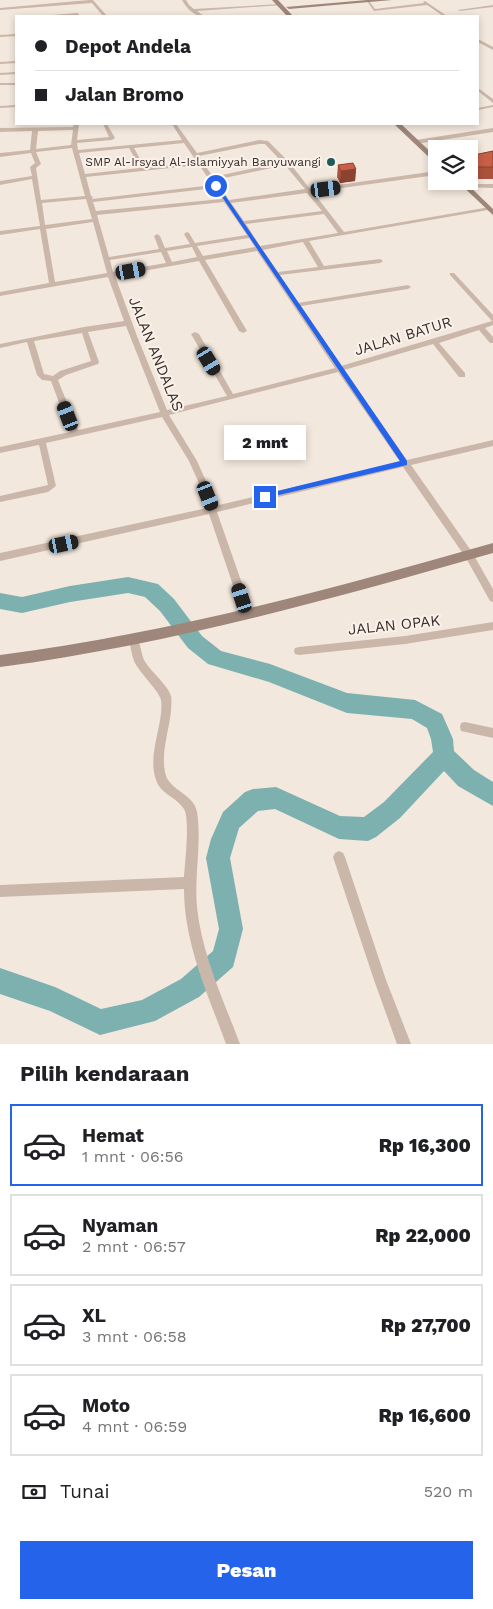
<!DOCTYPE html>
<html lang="id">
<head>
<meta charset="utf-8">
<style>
  body { margin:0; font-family:"Work Sans",sans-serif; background:#f2f2f2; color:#202124; height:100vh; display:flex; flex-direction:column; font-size:19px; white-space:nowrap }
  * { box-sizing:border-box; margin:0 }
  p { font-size:16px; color:#757577 }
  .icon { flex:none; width:28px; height:28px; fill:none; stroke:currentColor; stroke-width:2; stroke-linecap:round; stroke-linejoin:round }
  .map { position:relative; height:1044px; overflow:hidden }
  .side { display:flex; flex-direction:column; background:#fff; flex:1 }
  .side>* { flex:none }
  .hud { position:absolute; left:15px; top:15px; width:464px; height:110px; border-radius:0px; box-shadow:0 2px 8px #0003; display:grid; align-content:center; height:110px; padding:0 20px; background:#fff }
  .controls { position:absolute; left:428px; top:140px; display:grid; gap:10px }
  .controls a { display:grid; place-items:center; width:50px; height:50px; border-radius:0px; background:#fff; box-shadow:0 2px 8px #0003; font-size:25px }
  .end { position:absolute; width:22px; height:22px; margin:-11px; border:6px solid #2563eb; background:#fff; box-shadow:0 0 0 2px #fff }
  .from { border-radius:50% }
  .bubble { position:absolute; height:35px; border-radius:0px; background:#fff; box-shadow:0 2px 8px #0003; font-size:16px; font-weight:800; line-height:35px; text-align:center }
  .car { position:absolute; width:15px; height:30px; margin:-15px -8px; border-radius:6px; box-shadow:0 0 4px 1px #0007; background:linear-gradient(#222 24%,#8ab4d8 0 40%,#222 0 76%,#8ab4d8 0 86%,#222 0) }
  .hud b { display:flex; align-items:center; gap:18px; height:48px; font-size:19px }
  .hud b+b { border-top:1px solid #e0e0e0 }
  .hud i { width:12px; height:12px; background:#202124 }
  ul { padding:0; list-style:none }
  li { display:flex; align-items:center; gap:15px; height:82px; margin:0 10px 8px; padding:0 10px; border:2px solid #e0e0e0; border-radius:0px }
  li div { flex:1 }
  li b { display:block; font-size:19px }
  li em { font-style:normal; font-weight:800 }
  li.active { border-color:#2563eb }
  li>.icon { width:45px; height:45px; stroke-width:1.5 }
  h2 { padding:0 20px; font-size:22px; line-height:60px }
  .pay { display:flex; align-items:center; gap:12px; height:55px; padding:0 20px; font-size:19px }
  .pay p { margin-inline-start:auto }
  .cta { display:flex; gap:10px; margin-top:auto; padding:10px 20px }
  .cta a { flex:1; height:58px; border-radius:0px; background:#2563eb; color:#fff; font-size:20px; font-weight:800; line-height:58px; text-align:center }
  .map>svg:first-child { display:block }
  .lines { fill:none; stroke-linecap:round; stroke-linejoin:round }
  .river { fill:#7cb1b0; fill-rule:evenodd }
  .street { fill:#cbb7a9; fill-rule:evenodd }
  .secondary { fill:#9f867a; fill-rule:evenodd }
  .wall { fill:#ac523c }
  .shaded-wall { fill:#8c4231 }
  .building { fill:#c85f46; stroke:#8c4231 }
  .route { fill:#2563eb }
  .poi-dot { fill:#1d5a5b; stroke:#faf2ea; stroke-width:2 }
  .labels { text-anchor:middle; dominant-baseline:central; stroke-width:4; stroke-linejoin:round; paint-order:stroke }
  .far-poi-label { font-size:12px; fill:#382d29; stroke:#faf2ea; text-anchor:end }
  .street-label { font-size:15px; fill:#382d29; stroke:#faf2ea }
</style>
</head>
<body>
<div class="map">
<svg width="493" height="1044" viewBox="0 0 493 1044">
  <rect width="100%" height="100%" fill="#f3e8dd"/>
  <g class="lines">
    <polygon class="river" points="128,577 158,584 174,599 202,636 221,651 270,664 347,693 415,700 442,714 453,739 454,751 474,770 493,782 493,806 458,786 444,771 400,818 376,837 368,841 339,839 275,809 258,811 239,828 230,858 243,929 233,967 199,997 155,1021 100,1035 50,1011 0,994 0,968 55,987 101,1009 142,1000 181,979 213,951 219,929 206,858 211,839 223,812 245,792 253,789 276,787 340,816 364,817 384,802 433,752 431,739 427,728 412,719 347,713 269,682 208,664 188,648 160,611 145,597 128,593 70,602 22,613 0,609 0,593 22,597 70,586"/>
    <g class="street">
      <polygon points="89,0 93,0 107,16 103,16 92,3 0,10 0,8"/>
      <path d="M182 0H186L189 5 194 9 280 4 282 5 197 11 204 16C195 17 186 8 182 0Z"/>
      <polygon points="367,1 369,1 375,9 424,3 423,2 425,1 447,16 443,16 427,5 374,11"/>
      <polygon points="493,5 493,7 460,11 458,10"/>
      <polygon points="78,13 79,15 50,16 52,15"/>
      <polygon points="16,34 16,36 0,37 0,35"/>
      <polygon points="478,39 493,47 493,50 478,42"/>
      <polygon points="16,61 16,63 0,64 0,62"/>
      <polygon points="16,72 16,74 0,75 0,73"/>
      <rect x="0" y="83" width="16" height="2"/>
      <polygon points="478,88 493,99 493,103 478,91"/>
      <polygon points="16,105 16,107 0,108 0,106"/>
      <polygon points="493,105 493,107 478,110 478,108"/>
      <path d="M74 124H79L77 140 109 137 103 124H107L115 138 112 140 77 143 78 150 182 140 172 124H176L197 153 259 140 268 141 289 162 310 189 436 171V175L313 192 344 232 490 207V209L488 210 309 241 324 266 380 259 383 261 380 263 280 275 298 303 408 285 411 287 408 289 301 306 341 366 492 321 450 275V273H454L493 315V325L485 328 493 337V343H490L479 330 439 343 465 373V377H459L433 344 344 370 407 460 493 440V446L411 465 472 552 493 589V602L490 601 466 558 403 467 217 512 253 615 251 618 248 619 245 618 243 615 209 514 0 561V553L207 508 198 481 189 461 162 417 46 443 56 486 48 492 0 502V496L48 485 39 445 0 453V447L70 432 51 381 42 380 37 375 27 342 0 348V344L84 327 124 321 108 277 0 296V292L49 283 40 229 0 235V231L40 226 32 179 0 185V181L32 176 30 167 35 163 31 153 0 157V153L30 150 32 131 0 132V128L73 127ZM73 130 71 145 36 149 38 131ZM184 143 197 162 145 168 134 148ZM259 144H265L282 162 213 177 199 156ZM72 148 85 196 41 200 36 168 41 164 36 152ZM129 148 140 168 85 174 79 153ZM199 165 213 185 92 199 93 197 91 196 86 177ZM285 165 305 189 229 200 215 180ZM215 188 222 199 96 211 93 202ZM307 193 322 211 244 221 231 203ZM86 199 92 219 45 225 42 203ZM224 202 247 235 195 243 189 233 187 232 184 234 190 244 165 248 160 236 157 234 154 236 159 249 109 257 97 215ZM324 214 338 233 260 246 246 224ZM93 222 107 273 55 282 46 229ZM249 238 255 247 203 256 197 246ZM303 242 318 267 278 272 263 250ZM192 247 197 257 172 262 167 251ZM257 251 335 368 233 394 199 334 195 332 191 334 227 396 167 410 137 336 115 276 199 261 239 331 243 333 247 331 205 260ZM161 252 166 263 113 272 110 260ZM126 326 160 412 78 430 58 380 66 375 98 364 99 362 88 332ZM82 333 91 361 60 371 53 376 44 374 34 341ZM338 372 400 462 215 506 206 481 197 461 169 415Z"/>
      <polygon points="493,128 493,132 416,144 413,142 416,140"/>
      <polygon points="465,184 493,184 493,188 463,187 462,186"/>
      <polygon points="493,622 493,630 405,644 299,655 295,654 294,651 295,648 299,647 405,636"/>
      <path d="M134 637 137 638C141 645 141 653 144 660 150 671 168 685 171 696 172 701 171 707 171 711 169 731 161 752 165 772 168 791 194 793 197 812 202 843 194 875 197 907 202 955 223 999 240 1044H226C208 994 184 944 184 889L0 897V885L184 877C185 864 190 818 184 809 173 793 158 796 154 772 150 748 164 721 161 700 159 691 140 673 135 663 132 657 131 648 129 641L131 638Z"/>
      <polygon points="465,722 493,728 493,738 461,731 460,727 461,723"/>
      <polygon points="339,851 343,853 345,857 386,980 411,1044 397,1044 374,980 333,857 335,853"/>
    </g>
    <g class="secondary">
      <polygon points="272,0 278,0 293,16 287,16"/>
      <polygon points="367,0 392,0 289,9 286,7"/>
      <polygon points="394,124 401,124 436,157 436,163 434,162"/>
      <polygon points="457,181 464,181 493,209 493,215"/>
      <path d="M493 543V553C328 600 170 644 0 667V655C170 633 328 590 493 543Z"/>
    </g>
  </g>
  <g class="wall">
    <polygon points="493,151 493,179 470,179 469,177 469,156"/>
    <polygon points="338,165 356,169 355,181 340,183 337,177"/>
  </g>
  <polygon class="shaded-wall" points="356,169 355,181 340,183 341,171"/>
  <g class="building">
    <polygon points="493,151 493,167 473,167 469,163 469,156"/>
    <polygon points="353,163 356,169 341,171 338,165"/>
  </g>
  <polygon class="route" points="214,185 218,185 407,461 407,465 262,499 261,497 265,494 400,461"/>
  <circle class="poi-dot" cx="331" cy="162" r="5"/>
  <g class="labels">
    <g class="far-poi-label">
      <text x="321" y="162">SMP Al-Irsyad Al-Islamiyyah Banyuwangi</text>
    </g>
    <g class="street-label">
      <text transform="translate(403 336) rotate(-17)">JALAN BATUR</text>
      <text transform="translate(156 354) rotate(68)">JALAN ANDALAS</text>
      <text transform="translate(394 625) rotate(-6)">JALAN OPAK</text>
    </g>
  </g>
</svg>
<div class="controls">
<a><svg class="icon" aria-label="layers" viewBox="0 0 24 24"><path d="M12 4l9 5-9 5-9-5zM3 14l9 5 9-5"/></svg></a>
</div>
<i class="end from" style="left:216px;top:186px"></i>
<i class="end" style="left:265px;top:497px"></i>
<div class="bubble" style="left:224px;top:425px;width:82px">2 mnt</div>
<i class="car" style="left:326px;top:189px;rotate:83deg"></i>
<i class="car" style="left:131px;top:271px;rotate:80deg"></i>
<i class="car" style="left:209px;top:361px;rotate:149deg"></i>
<i class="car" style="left:68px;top:416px;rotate:339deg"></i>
<i class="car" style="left:208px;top:496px;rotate:158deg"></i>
<i class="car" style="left:64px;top:544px;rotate:78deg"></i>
<i class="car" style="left:242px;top:598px;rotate:342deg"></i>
<div class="hud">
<b><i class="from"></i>Depot Andela</b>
<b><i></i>Jalan Bromo</b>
</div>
</div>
<section class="side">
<h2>Pilih kendaraan</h2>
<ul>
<li class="active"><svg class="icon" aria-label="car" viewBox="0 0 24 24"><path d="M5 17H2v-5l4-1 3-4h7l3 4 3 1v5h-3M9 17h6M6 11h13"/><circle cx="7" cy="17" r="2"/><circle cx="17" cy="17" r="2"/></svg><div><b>Hemat</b><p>1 mnt · 06:56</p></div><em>Rp 16,300</em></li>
<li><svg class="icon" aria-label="car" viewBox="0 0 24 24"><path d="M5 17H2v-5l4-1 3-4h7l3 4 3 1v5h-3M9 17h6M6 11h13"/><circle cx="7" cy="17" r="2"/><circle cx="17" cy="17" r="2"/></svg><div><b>Nyaman</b><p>2 mnt · 06:57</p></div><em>Rp 22,000</em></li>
<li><svg class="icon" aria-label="car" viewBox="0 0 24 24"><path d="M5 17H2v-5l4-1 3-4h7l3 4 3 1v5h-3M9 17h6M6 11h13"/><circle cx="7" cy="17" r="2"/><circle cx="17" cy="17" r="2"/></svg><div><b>XL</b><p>3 mnt · 06:58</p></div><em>Rp 27,700</em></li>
<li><svg class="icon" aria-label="car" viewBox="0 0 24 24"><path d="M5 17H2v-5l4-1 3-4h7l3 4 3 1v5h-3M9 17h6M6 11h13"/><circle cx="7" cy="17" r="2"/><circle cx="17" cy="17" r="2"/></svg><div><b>Moto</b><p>4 mnt · 06:59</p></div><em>Rp 16,600</em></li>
</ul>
<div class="pay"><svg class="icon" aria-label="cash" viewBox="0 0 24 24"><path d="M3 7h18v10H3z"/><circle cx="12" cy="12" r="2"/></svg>Tunai<p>520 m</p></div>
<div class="cta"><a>Pesan</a></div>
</section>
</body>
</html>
